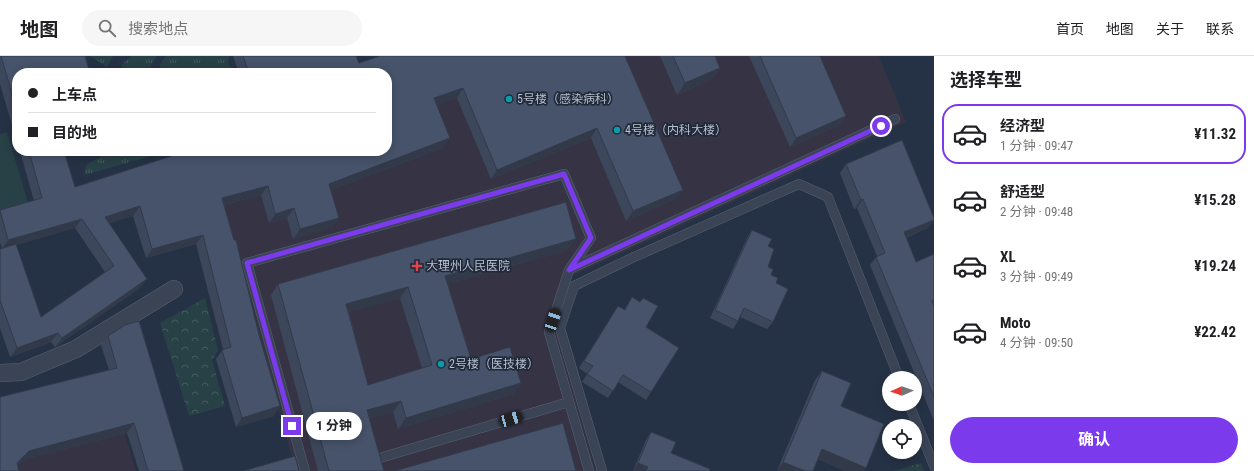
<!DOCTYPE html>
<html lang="zh">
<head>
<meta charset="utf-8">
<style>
  body { margin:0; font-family:"Roboto Condensed","Noto Sans SC",sans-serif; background:#f6f6f6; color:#202124; height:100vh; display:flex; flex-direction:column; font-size:15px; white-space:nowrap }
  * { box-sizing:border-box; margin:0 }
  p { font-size:13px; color:#757577 }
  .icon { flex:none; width:22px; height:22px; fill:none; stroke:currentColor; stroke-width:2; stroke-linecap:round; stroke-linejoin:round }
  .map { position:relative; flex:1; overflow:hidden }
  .panel { display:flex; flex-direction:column; background:#fff; width:320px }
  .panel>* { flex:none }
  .banner { position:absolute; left:12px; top:12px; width:380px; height:88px; border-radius:16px; box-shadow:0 2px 10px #0003; display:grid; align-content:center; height:88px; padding:0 16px; background:#fff }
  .needle { width:26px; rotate:268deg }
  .fabs { position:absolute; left:882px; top:315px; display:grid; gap:8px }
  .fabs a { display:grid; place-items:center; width:40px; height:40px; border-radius:50%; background:#fff; box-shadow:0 2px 10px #0003; font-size:20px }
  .end { position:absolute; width:18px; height:18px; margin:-9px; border:5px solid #7c3aed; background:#fff; box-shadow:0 0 0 2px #fff }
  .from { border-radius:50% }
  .bubble { position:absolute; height:28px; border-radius:14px; background:#fff; box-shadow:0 2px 10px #0003; font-size:13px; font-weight:700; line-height:28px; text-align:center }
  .car { position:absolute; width:12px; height:24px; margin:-12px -6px; border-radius:5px; box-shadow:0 0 3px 1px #0007; background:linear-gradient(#222 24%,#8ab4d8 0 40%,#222 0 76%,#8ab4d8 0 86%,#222 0) }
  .banner b { display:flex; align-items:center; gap:14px; height:38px; font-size:15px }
  .banner b+b { border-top:1px solid #e0e0e0 }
  .banner i { width:10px; height:10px; background:#202124 }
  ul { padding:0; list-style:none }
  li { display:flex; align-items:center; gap:12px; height:60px; margin:0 8px 6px; padding:0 8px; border:2px solid transparent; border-radius:16px }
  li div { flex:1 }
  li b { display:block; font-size:15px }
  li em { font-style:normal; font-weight:700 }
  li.active { border-color:#7c3aed }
  li>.icon { width:36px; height:36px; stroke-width:1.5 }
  h2 { padding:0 16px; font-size:18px; line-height:48px }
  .primary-button { display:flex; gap:8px; margin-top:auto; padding:8px 16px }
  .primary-button a { flex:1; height:46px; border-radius:24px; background:#7c3aed; color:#fff; font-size:16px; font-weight:700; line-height:46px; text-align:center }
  header { display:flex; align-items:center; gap:24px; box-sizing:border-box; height:56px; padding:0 20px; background:#fff; border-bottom:1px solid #e0e0e0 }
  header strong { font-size:19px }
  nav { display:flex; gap:22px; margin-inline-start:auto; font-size:14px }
  .search { width:280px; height:36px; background:#f6f6f6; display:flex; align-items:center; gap:10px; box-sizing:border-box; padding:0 14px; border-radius:22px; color:#757577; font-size:15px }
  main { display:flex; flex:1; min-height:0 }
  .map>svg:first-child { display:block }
  .medical { fill:#363345 }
  .grass { fill:url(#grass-tufts) }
  .park { fill:url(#park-crowns) }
  .pitch { fill:#284146 }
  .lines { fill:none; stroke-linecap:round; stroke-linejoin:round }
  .lane-casing { stroke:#596272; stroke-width:10 }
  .street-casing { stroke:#596272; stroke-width:18 }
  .lane { stroke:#3a4455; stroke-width:9 }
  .street { stroke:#3a4455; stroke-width:17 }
  .wall { fill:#3d475b; fill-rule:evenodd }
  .shaded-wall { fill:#323a4a }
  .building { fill:#47536a; stroke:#323a4a; fill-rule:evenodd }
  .route { stroke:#7c3aed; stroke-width:5 }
  .culture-dot { fill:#0f9aa8; stroke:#1f293a; stroke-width:1.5 }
  .health-dot { fill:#e0444e; stroke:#1f293a; stroke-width:1.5 }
  .labels { text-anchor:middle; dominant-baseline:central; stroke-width:3.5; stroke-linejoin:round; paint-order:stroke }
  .poi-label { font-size:12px; fill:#b8bfce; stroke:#1f293a; text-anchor:start }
</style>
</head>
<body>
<header>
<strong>地图</strong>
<div class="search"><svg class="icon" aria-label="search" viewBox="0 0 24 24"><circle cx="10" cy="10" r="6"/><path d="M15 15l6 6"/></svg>搜索地点</div>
<nav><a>首页</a><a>地图</a><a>关于</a><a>联系</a></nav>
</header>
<main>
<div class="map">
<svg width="934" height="415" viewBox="0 0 934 415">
  <defs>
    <pattern id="grass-tufts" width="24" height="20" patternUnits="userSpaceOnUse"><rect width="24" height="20" fill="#284146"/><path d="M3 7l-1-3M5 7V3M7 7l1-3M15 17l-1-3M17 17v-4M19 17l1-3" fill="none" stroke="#455b60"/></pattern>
    <pattern id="park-crowns" width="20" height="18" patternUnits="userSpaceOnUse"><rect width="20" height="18" fill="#284146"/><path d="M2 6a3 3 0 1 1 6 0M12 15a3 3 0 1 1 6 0" fill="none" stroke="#455b60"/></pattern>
  </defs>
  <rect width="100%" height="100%" fill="#253245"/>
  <g class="medical">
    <polygon points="412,0 879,0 906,66 572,220 555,273 596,415 262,415 293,406 207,95 387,95 387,17"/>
    <polygon points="107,318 136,415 0,415"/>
  </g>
  <g class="grass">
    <polygon points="74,0 113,0 107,11 90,0 75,2"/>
    <polygon points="132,0 157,0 146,17 126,17 121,9"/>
    <polygon points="166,0 229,0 228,7 234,17 162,17 160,8"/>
    <polygon points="111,95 169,95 84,119 86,109"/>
  </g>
  <g class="park">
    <polygon points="205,242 218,294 212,304 225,350 189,360 160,267"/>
    <polygon points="921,407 924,415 894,415"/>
  </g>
  <polygon class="pitch" points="7,76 28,147 0,156 0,78"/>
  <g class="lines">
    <g class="lane-casing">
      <g id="lane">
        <polyline points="570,213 895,63"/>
        <polyline points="909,348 934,410"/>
        <polyline points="383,401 569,346"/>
        <polyline points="305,415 247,207 564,118 591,182 569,214 549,276 589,415"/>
        <polyline points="602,415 560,272 574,230 634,201 799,128 828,141 899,322"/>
      </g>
    </g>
    <g class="street-casing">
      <polyline id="street" points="0,317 21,316 76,293 174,233"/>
    </g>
    <use href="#lane" class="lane"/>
    <use href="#street" class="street"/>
  </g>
  <g class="wall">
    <polygon points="0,0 85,0 17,17 17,86 0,28"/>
    <path d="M233 0H356L359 7 625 0 676 143 626 165 591 82 491 123 457 42 437 48 443 92 331 134 339 162 332 171 293 183 287 162 269 167 261 139 224 149 274 360 236 371 216 303 223 293 196 188 146 202 133 160 109 167 140 232 55 291 51 286 10 301 0 272V193H2L0 186V155L34 145 20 95H64L75 131 387 95V17H239ZM75 172 105 216 41 261 16 189Z"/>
    <polygon points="660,0 715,0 720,12 712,23 677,39"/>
    <polygon points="749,0 820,0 846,60 840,69 790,91"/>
    <polygon points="846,108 934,162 934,164 928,172 906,182 916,206 934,198 934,365 870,209 877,200 857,152 854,153 840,117"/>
    <polygon points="752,174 768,190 768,211 771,219 773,266 767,273 740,261 738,265 733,273 710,262 747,182"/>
    <path d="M568 194 448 228 471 303 521 327 513 338 398 373 393 356 369 362 384 415H318L271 239 278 228ZM400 242 422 312 368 329 349 256Z"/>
    <polygon points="632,241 646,271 651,336 646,344 618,326 608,342 582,326 587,318 579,312 618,250 624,254"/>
    <polygon points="108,280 184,415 139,415 127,377 23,404 18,409 0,415 109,314 101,289"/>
    <polygon points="822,315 845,415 818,403 777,415 815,324"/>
    <polygon points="651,376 671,397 709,415 633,415 646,384"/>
  </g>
  <g class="shaded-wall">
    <polygon points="720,12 712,23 677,39 685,27"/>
    <polygon points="463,32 457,42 428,52 434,42"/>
    <polygon points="846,60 840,69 790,91 796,82"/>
    <polygon points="597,72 591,82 491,123 497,114"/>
    <polygon points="450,82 443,92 323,137 329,128"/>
    <polygon points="268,130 261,139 215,151 222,142"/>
    <polygon points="683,134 676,143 626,165 633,155"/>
    <polygon points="863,143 857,152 854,153 861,144"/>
    <polygon points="140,150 133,160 99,171 105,161"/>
    <polygon points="294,152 287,162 269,167 275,158"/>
    <polygon points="339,162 332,171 293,183 300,173"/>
    <polygon points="82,163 75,172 2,193 8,184"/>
    <polygon points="934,164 928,172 897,185 904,176"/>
    <polygon points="203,179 196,188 146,202 152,193"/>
    <polygon points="576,183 568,194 438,231 445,220"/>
    <polygon points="147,223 140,232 55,291 62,282"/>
    <polygon points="408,231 400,242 339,259 346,248"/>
    <polygon points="58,277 51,286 10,301 17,292"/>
    <polygon points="521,327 513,338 398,373 406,362"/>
    <polygon points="401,345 393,356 359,365 367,354"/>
    <polygon points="280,350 274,360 236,371 242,362"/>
    <polygon points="134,367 127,377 23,404 12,415 17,407 29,395"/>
    <polygon points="822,393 866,412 864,415 845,415 816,402"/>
    <polygon points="783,406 805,415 777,415"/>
    <polygon points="638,407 648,411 645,415 633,415"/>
  </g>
  <g class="building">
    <polygon points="1,0 85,0 90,17 17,17 17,55"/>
    <polygon points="243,0 356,0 359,7 380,0 625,0 683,134 633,155 597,72 497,114 463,32 434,42 450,82 329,128 339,162 300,173 294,152 275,158 268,130 222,142 234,184 236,184 259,279 280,350 242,362 222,294 231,291 203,179 152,193 140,150 105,161 147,223 62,282 58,277 17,292 0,244 0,193 16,188 41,261 114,210 82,163 8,184 0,154 42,142 29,95 64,95 75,131 187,95 387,95 387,17 249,17"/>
    <polygon points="673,0 715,0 720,12 685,27"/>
    <polygon points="760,0 820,0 846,60 796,82"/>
    <polygon points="902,84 934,162 934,164 904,176 916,206 934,198 934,244 932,245 934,250 934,341 876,201 885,197 863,143 861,144 846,108"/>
    <path d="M566 146 576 183 445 220 471 303 510 291 521 327 406 362 401 345 367 354 384 415H329L278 228ZM408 231 432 309 368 329 346 248Z"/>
    <polygon points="752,174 772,183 768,190 774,193 768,211 773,213 771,219 778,222 776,227 788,233 773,266 744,252 738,265 715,254"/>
    <polygon points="632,241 640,246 643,242 658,250 646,271 679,292 651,336 623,319 613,335 587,318 593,310 584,305 618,250 625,254"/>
    <polygon points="139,265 184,415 148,415 134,367 29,395 17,407 19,415 0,415 0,341 117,312 108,280 125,269"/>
    <polygon points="822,315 851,327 841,350 884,368 866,412 822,393 813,415 805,415 783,406"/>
    <polygon points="563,367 576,415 394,415"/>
    <polygon points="651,376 676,386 671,397 710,413 709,415 646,415 648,411 638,407"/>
    <polygon points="295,400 299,415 243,415"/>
  </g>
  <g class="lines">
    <polyline class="route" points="292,370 247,207 564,118 591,182 569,214 881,70"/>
  </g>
  <g class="culture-dot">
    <circle cx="509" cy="43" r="4"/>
    <circle cx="617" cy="74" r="4"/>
    <circle cx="441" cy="308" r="4"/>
  </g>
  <path class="health-dot" d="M415 204h4v4h4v4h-4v4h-4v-4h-4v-4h4z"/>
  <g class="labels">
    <g class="poi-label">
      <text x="517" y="43">5号楼（感染病科）</text>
      <text x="625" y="74">4号楼（内科大楼）</text>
      <text x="426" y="210">大理州人民医院</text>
      <text x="449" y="308">2号楼（医技楼）</text>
    </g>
  </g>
</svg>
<div class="fabs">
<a><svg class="needle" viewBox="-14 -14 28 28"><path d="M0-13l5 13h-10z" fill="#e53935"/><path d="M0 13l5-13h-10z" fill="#757577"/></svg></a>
<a><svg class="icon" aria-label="locate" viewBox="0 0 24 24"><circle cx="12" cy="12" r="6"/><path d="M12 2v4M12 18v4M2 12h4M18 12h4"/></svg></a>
</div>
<i class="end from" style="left:881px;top:70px"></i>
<i class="end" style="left:292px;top:370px"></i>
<div class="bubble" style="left:306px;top:356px;width:56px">1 分钟</div>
<i class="car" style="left:553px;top:264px;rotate:18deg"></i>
<i class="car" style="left:511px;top:363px;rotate:74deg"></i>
<div class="banner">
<b><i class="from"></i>上车点</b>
<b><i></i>目的地</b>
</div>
</div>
<section class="panel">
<h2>选择车型</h2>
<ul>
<li class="active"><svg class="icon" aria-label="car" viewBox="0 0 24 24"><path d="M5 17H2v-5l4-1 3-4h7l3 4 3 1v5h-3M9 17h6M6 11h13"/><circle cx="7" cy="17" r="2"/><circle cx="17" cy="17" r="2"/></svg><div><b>经济型</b><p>1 分钟 · 09:47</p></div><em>¥11.32</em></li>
<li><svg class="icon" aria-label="car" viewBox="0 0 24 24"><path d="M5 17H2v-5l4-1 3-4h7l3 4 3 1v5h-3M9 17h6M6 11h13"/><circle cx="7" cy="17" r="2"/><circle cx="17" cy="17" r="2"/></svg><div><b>舒适型</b><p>2 分钟 · 09:48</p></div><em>¥15.28</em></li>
<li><svg class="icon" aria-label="car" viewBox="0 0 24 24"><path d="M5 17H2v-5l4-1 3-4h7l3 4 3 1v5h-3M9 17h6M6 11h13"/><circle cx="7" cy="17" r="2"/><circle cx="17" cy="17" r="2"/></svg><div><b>XL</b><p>3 分钟 · 09:49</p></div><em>¥19.24</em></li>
<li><svg class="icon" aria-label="car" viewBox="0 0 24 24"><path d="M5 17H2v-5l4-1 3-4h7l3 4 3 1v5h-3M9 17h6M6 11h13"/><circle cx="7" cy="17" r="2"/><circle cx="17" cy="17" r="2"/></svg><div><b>Moto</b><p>4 分钟 · 09:50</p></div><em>¥22.42</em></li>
</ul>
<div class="primary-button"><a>确认</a></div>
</section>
</main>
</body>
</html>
